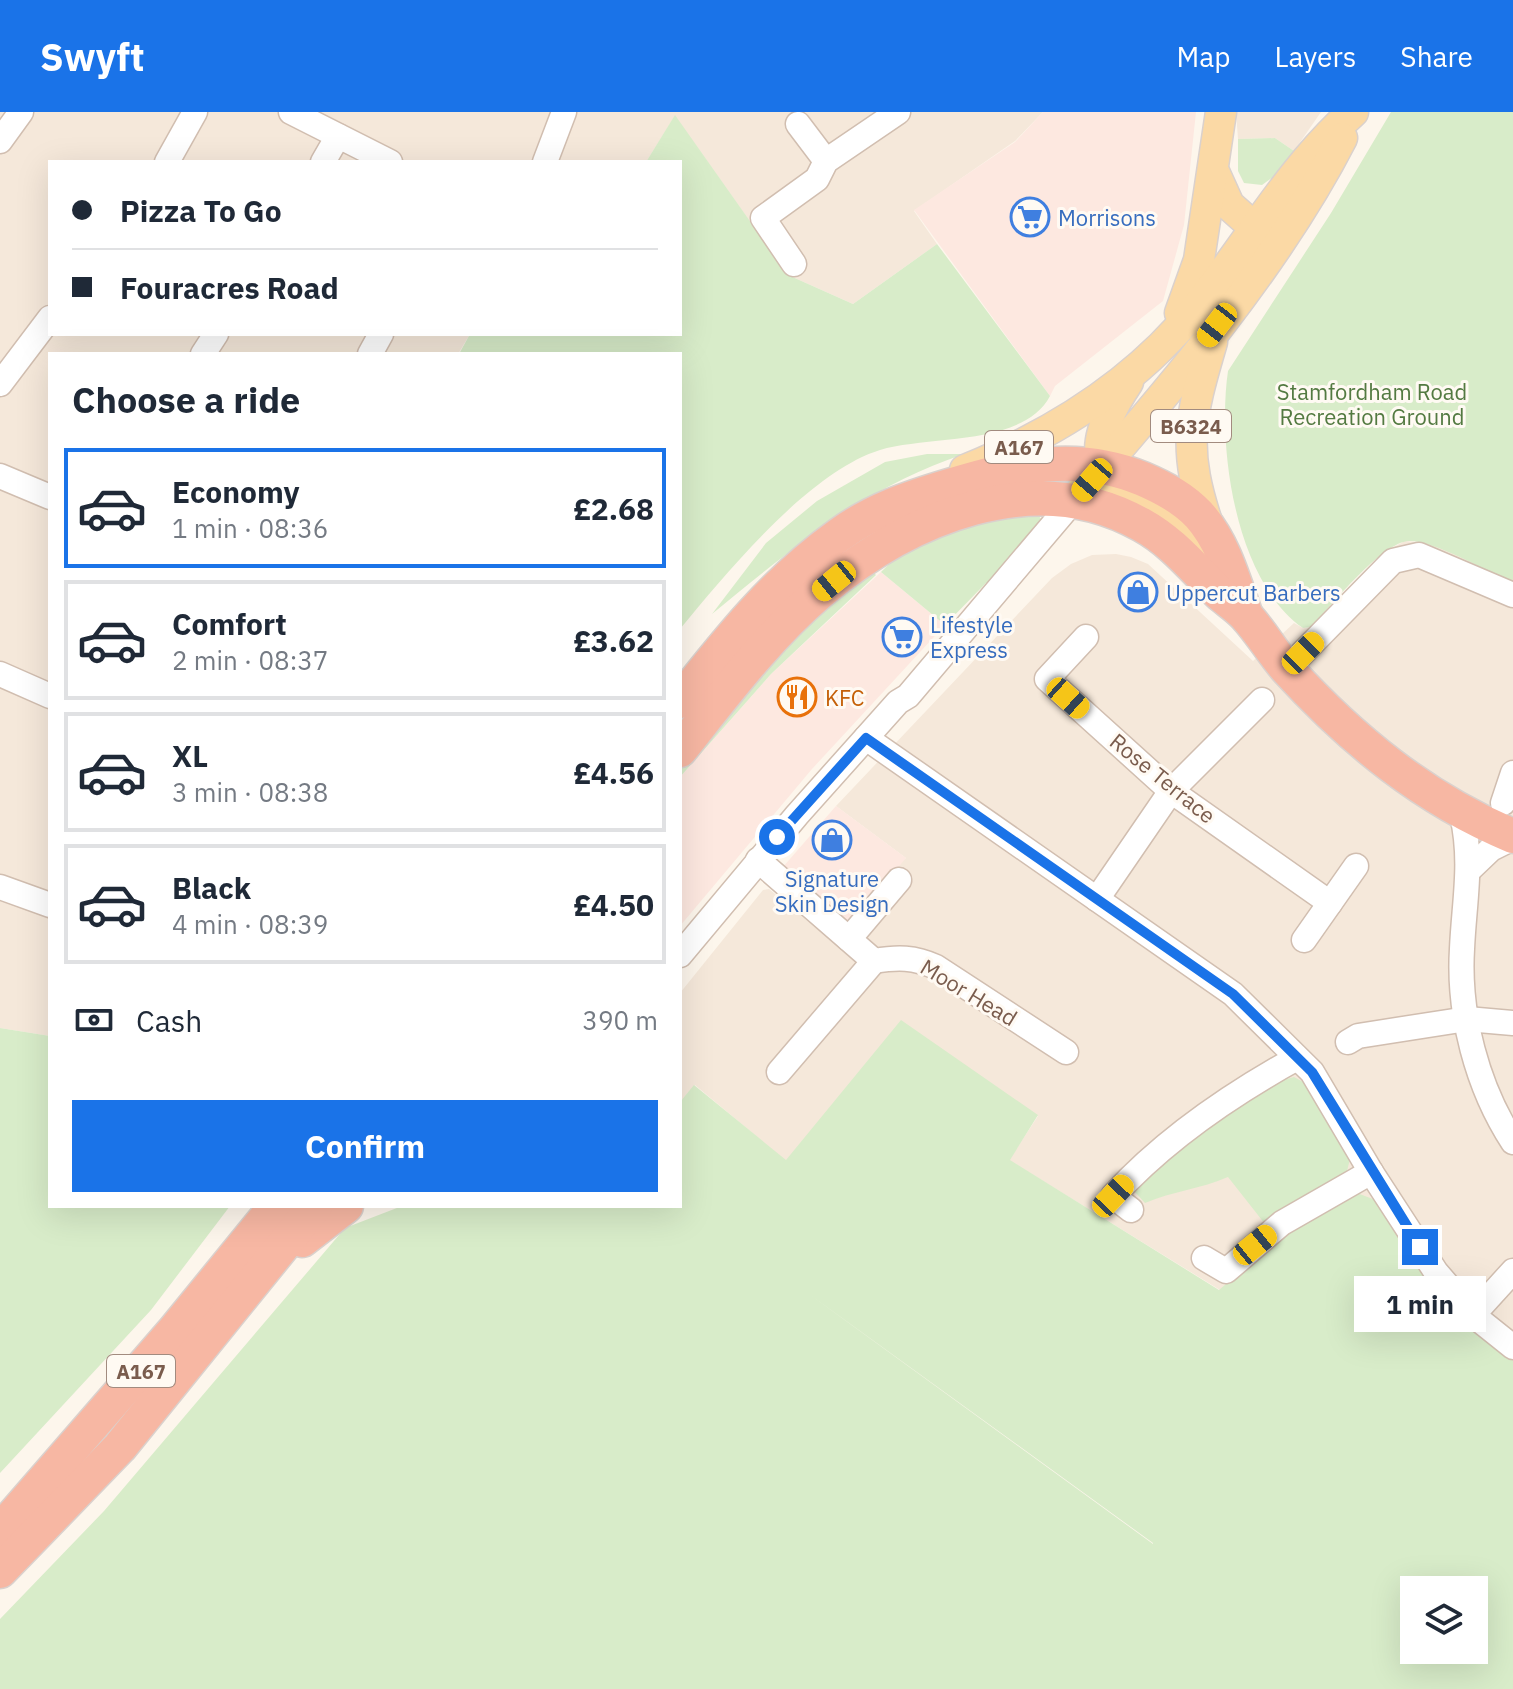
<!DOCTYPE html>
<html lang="en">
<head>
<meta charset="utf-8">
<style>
  body { margin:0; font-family:"IBM Plex Sans",sans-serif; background:#f2f2f3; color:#1f2937; height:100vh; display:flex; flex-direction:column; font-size:30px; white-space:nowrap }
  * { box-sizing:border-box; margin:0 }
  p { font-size:26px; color:#747a83 }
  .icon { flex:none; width:44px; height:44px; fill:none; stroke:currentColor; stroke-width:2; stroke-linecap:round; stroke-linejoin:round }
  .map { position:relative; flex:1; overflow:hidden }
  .panel { position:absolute; left:48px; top:240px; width:634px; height:856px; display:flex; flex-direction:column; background:#fff; border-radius:0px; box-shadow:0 8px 32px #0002 }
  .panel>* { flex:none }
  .hud { position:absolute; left:48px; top:48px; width:634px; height:176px; border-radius:0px; box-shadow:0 8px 32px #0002; display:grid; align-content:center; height:176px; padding:0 24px; background:#fff }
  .buttons { position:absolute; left:1400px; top:1464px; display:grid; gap:16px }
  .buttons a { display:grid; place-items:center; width:88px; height:88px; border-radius:0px; background:#fff; box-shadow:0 8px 32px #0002; font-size:40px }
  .end { position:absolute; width:36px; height:36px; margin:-18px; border:10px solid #1a73e8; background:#fff; box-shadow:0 0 0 4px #fff }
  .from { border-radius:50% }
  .bubble { position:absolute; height:56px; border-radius:0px; background:#fff; box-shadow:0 8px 32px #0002; font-size:26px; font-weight:700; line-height:56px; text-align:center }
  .car { position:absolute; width:24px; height:48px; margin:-24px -12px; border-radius:10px; box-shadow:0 0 6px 2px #0007; background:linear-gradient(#f5c518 24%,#345 0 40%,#f5c518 0 76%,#345 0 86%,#f5c518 0) }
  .hud b { display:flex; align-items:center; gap:28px; height:76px; font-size:30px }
  .hud b+b { border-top:2px solid #e0e1e3 }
  .hud i { width:20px; height:20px; background:#1f2937 }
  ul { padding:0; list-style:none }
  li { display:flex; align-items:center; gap:24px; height:120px; margin:0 16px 12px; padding:0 8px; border:4px solid #e0e1e3; border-radius:0px }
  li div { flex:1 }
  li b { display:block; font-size:30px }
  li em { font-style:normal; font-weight:700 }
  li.on { border-color:#1a73e8 }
  li>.icon { width:72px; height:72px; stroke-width:1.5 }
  h2 { padding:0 24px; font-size:36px; line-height:96px }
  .pay { display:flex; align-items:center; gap:20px; height:88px; padding:0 24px; font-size:30px }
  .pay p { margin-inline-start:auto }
  .button { display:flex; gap:16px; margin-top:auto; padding:16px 24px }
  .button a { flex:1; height:92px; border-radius:0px; background:#1a73e8; color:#fff; font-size:32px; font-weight:700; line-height:92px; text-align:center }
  header { display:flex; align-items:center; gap:48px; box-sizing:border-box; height:112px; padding:0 40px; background:#1a73e8; color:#fff }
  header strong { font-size:38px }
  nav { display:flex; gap:44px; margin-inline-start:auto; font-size:28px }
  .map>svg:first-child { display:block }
  .residential { fill:#f5e8da }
  .commercial { fill:#fde8e0 }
  .green { fill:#d8ecc9; fill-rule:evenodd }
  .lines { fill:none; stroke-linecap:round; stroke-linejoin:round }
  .minor-casing { stroke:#d1beb0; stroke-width:27 }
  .major-casing { stroke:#dad1cd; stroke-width:33 }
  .highway-casing { stroke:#dad1cd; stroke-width:37 }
  .minor { stroke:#fff; stroke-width:24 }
  .major { stroke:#fbd9a5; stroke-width:30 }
  .highway { stroke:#f7b7a3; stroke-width:34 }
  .route { stroke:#1a73e8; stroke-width:10 }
  .labels { text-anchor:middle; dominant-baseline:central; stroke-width:6; stroke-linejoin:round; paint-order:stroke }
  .shield { fill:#fffaf3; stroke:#a28b7f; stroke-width:2 }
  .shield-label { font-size:20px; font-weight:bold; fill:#7a5c4d }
  .shop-label { font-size:22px; fill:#366cbe; stroke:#fffaf3; text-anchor:start }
  .park-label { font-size:22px; fill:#537a41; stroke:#fffaf3 }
  .food-label { font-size:22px; fill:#c56008; stroke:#fffaf3; text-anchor:start }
  .street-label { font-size:22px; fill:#7a5c4d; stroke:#fffaf3 }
</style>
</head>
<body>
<header>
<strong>Swyft</strong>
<nav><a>Map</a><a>Layers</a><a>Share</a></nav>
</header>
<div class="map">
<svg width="1513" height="1577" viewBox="0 0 1513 1577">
  <rect width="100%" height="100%" fill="#fdf6ec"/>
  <g class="residential">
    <polygon points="0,0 1043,0 1015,29 914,99 937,132 853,192 788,163 675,4 646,50 50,50 50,222 470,222 458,242 50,242 50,924 0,916"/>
    <polygon points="1236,0 1321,0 1294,39 1275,26 1238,27"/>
    <polygon points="1513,318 1513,1243 1276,1129 1220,1178 1009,1048 1038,1004 786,1049 695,973 680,990 680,881 763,778 769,777 818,818 906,746 836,694 1052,466 1071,452 1092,443 1116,442 1131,445 1148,452 1253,549 1294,511 1303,516 1311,515 1384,440 1405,429 1424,431"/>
  </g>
  <g class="commercial">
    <polygon points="1043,0 1196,0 1184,113 1163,189 1055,274 1050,284 914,98 1015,30"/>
    <polygon points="881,460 945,513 812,657 680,814 680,665 771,562"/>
    <polygon points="836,694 906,746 850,813 783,755"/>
  </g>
  <g class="green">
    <path d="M1391 0H1513V471C1486 459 1436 429 1409 429 1382 430 1331 494 1311 515L1303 516C1235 469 1217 334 1228 259L1331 101Z"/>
    <path d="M675 3 788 163 853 192 937 132 1050 284C1023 335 928 323 880 338 809 360 727 460 680 517V242H459L470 222H680V50H646Z"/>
    <polygon points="1275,26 1294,39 1273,65 1262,73 1244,71 1238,59 1238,27"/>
    <path d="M927 342H964C863 376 793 436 712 502L766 431 817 389 885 350Z"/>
    <path d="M1037 401 1043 410 999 470 986 471 945 513 881 460C935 409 967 412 1037 401Z"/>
    <polygon points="872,459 876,463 771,562 680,665 680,653 805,508"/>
    <path d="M901 908 1038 1003 1010 1048 1219 1178 1276 1129 1357 1081 1378 1089 1513 1243V1577H0V1507L104 1399 345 1116 402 1094H680V990L694 973 786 1048ZM802 1177 1153 1431V1432ZM1414 1478H1474V1538H1414Z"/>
    <polygon points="0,916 50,924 50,1094 230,1094 151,1198 0,1361"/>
    <path d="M1294 965 1305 971 1350 1047 1346 1063 1306 1083 1265 1112 1228 1065C1201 1077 1173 1079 1145 1091L1134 1079 1137 1074 1220 1005 1283 968Z"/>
  </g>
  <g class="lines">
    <g class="minor-casing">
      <g id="minor">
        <polyline points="291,0 390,50"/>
        <polyline points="798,12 826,49"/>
        <polyline points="0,29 21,0"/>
        <polyline points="167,50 195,0"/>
        <polyline points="323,50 338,24"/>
        <polyline points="545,50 564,0"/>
        <polyline points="794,152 763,106 817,67 826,49 898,0"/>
        <polyline points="203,242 216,222"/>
        <polyline points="370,242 381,222"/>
        <polyline points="0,272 50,206"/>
        <polyline points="0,364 50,385"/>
        <polyline points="1086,525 1047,567 1171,679 1330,791"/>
        <polyline points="1287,557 1393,449 1419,443 1513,483"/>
        <polyline points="0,562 50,584"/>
        <polyline points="866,626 1233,882 1312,960 1371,1060 1436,1160 1473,1203 1513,1235"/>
        <polyline points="1503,691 1513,661"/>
        <path d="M1462 703C1473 750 1464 790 1462 837 1458 902 1477 975 1513 1030"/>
        <path d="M758 748 874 849C898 845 914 845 936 855L1066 940"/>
        <polyline points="1470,757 1491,737 1513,726"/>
        <polyline points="0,775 50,793"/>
        <polyline points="1097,787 1171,679 1262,588"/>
        <polyline points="849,827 899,768"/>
        <polyline points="1304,828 1356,754"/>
        <polyline points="680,843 797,703 898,590 908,584 1074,388 1064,384"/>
        <polyline points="1348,930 1358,924 1467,907 1513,911"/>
        <polyline points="779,960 874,849"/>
        <path d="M1131 1098 1113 1084C1165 1027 1230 983 1297 946"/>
        <polyline points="1204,1146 1226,1159 1282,1111 1371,1060"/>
        <polyline points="1473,1203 1513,1159"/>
      </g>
    </g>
    <g class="major-casing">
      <g id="major">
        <polyline points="1215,62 1229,93 1255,116 1264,131"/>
        <polyline points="1180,201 1199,148 1221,0"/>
        <path d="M1128 270C1040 402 1186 367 1213 462"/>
        <path d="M965 358C1054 322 1136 271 1197 195 1249 130 1290 56 1353 0"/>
        <path d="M1074 388C1169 279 1276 155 1342 26"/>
        <path d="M1209 416C1182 337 1189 308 1212 230"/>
      </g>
    </g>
    <g class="highway-casing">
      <g id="highway">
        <path d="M680 589C728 528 776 468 839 423 873 398 909 386 949 374 1016 354 1076 339 1143 367 1164 376 1183 386 1199 403 1223 430 1233 467 1245 501"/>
        <path d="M680 638C724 583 767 525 820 480 908 406 1034 352 1142 413 1173 430 1194 457 1219 481 1228 489 1238 495 1246 504 1261 520 1272 540 1287 557 1352 628 1424 687 1513 724"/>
        <polyline points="302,1128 346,1094"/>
        <polyline points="0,1419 174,1219 276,1094"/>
        <polyline points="0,1459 120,1335 315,1094"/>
      </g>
    </g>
    <use href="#minor" class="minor"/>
    <use href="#major" class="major"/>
    <use href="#highway" class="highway"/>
  </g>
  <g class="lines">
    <polyline class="route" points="777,725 866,626 1233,882 1312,960 1420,1135"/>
  </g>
  <defs>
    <g id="supermarket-ring" transform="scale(2)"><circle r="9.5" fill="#fffaf3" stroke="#3f7fe0" stroke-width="1.5"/><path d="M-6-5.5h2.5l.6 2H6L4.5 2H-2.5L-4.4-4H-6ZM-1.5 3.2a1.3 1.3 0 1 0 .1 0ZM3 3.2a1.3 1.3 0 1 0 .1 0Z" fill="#3f7fe0"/></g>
    <g id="shop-ring" transform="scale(2)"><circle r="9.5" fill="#fffaf3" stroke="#3f7fe0" stroke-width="1.5"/><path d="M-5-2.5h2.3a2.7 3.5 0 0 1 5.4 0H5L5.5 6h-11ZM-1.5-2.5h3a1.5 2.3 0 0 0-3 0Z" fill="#3f7fe0"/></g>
    <g id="restaurant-ring" transform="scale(2)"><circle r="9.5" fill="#fffaf3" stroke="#e8710a" stroke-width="1.5"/><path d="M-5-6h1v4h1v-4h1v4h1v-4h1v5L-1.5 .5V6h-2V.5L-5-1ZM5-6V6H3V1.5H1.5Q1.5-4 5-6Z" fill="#e8710a"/></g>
  </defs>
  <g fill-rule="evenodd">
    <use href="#supermarket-ring" x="1030" y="105"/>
    <use href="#shop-ring" x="1138" y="480"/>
    <use href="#supermarket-ring" x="902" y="525"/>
    <use href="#restaurant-ring" x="797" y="585"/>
    <use href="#shop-ring" x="832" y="728"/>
  </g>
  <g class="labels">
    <g class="shield">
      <rect x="1151" y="298" width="80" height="32" rx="6"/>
      <rect x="985" y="319" width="68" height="32" rx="6"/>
      <rect x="107" y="1243" width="68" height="32" rx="6"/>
    </g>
    <g class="shield-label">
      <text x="1191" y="314">B6324</text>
      <text x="1019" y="335">A167</text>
      <text x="141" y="1259">A167</text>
    </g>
    <g class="shop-label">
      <text x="1058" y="105">Morrisons</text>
      <text x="1166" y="480">Uppercut Barbers</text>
      <text x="930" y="512">Lifestyle<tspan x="930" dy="25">Express</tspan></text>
      <text x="832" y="766" text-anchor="middle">Signature<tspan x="832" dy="25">Skin Design</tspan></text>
    </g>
    <g class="park-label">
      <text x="1372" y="279">Stamfordham Road<tspan x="1372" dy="25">Recreation Ground</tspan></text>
    </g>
    <g class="food-label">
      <text x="825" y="585">KFC</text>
    </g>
    <g class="street-label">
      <text transform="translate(1163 666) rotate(39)">Rose Terrace</text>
      <text transform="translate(969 880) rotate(31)">Moor Head</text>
    </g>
  </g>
</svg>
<div class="buttons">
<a><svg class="icon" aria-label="layers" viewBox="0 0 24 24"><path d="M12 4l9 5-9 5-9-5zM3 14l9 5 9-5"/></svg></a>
</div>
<i class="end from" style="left:777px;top:725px"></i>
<i class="end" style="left:1420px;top:1135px"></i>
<div class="bubble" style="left:1354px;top:1164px;width:132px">1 min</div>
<i class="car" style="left:1217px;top:213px;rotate:218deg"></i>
<i class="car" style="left:1092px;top:368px;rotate:221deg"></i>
<i class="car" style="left:834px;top:469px;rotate:231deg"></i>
<i class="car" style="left:1303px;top:541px;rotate:45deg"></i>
<i class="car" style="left:1068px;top:586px;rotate:132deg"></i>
<i class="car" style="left:1113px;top:1084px;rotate:43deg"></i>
<i class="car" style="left:1255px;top:1133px;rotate:51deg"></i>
<div class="hud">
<b><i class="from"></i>Pizza To Go</b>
<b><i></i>Fouracres Road</b>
</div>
<section class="panel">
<h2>Choose a ride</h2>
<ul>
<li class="on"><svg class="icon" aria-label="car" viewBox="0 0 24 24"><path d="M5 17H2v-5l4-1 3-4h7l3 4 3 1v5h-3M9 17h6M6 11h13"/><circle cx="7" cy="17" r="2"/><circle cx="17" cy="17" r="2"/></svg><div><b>Economy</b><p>1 min · 08:36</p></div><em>£2.68</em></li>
<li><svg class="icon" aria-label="car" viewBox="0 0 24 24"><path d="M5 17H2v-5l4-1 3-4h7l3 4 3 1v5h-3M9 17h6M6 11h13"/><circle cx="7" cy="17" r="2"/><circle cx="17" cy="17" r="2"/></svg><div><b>Comfort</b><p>2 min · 08:37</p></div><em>£3.62</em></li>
<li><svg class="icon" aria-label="car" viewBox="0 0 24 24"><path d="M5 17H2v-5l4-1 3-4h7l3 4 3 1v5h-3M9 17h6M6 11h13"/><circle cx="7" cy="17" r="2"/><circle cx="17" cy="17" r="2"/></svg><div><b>XL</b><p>3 min · 08:38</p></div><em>£4.56</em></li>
<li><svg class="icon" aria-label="car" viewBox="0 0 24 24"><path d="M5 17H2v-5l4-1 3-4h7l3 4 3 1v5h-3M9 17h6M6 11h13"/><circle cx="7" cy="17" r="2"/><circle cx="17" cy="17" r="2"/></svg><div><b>Black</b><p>4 min · 08:39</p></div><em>£4.50</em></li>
</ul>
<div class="pay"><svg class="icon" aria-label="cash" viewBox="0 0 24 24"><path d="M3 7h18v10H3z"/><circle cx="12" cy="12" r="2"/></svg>Cash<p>390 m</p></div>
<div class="button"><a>Confirm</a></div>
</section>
</div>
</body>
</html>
